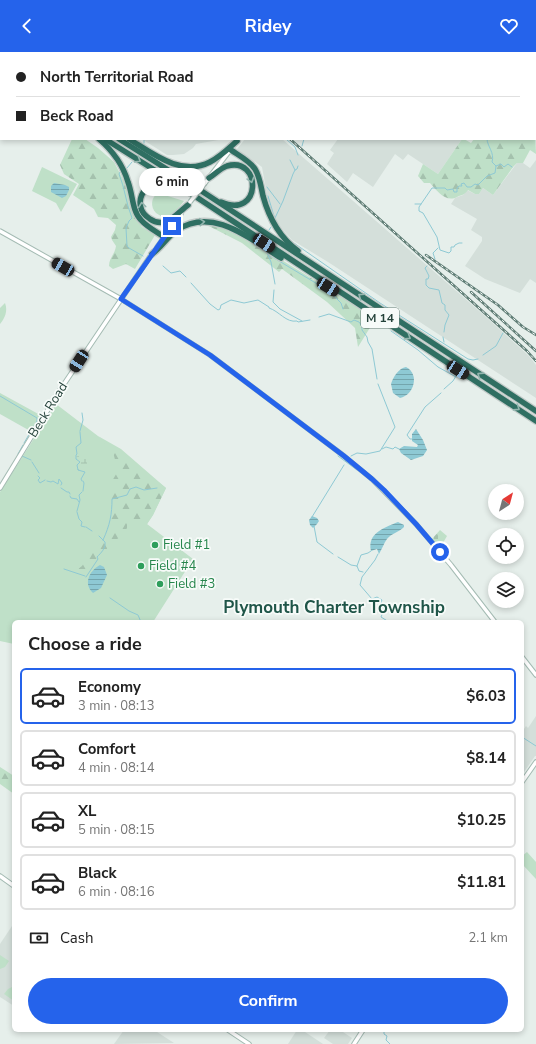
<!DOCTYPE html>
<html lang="en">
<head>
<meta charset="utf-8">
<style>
  body { margin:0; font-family:"Nunito Sans",sans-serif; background:#f2f2f2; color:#222; height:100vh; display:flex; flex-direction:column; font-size:15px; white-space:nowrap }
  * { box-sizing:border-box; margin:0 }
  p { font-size:13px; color:#767676 }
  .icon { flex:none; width:22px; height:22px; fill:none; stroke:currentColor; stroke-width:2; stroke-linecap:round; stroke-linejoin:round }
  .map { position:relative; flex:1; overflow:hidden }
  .side { position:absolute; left:12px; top:568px; width:512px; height:412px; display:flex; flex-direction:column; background:#fff; border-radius:6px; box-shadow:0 2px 6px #0003 }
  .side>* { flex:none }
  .banner { position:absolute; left:0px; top:0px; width:536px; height:88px; box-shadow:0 2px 6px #0003; display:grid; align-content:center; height:88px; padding:0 16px; background:#fff }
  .needle { width:26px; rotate:36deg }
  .controls { position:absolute; left:488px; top:432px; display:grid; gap:8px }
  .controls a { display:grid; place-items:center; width:36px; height:36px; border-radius:50%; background:#fff; box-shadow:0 2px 6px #0003; font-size:20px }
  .end { position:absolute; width:18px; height:18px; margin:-9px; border:5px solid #2563eb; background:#fff; box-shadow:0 0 0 2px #fff }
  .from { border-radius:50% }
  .bubble { position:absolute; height:28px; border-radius:14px; background:#fff; box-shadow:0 2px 6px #0003; font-size:13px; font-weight:700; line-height:28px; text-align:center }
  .car { position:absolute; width:12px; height:24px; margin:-12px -6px; border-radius:5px; box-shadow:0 0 3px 1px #0007; background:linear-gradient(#222 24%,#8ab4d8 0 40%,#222 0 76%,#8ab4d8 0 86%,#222 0) }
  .banner b { display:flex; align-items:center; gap:14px; height:38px; font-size:15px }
  .banner b+b { border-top:1px solid #e0e0e0 }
  .banner i { width:10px; height:10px; background:#222 }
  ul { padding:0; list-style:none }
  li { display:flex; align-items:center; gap:12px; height:56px; margin:0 8px 6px; padding:0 8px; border:2px solid #e0e0e0; border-radius:6px }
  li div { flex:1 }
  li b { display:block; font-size:15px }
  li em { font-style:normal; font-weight:700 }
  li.active { border-color:#2563eb }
  li>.icon { width:36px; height:36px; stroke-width:1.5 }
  h2 { padding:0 16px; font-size:18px; line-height:48px }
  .pay { display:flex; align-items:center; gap:10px; height:44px; padding:0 16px; font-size:15px }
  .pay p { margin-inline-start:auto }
  .action { display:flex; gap:8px; margin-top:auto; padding:8px 16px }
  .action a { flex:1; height:46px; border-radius:24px; background:#2563eb; color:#fff; font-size:16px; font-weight:700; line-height:46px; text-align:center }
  header { display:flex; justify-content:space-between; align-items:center; height:52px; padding:0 16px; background:#2563eb; color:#fff; font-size:18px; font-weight:700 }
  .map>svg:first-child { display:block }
  .built { fill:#d4dfda }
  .green { fill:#bfe0c8 }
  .forest { fill:url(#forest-firs) }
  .wetland { fill:url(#wetland-marsh) }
  .cemetery { fill:url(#cemetery-stones) }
  .water { fill:url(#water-rules) }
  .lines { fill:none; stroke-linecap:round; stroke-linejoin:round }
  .stream { stroke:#8ec9d4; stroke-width:1 }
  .secondary-casing { stroke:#a4bbb3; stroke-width:5.5 }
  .highway-casing { stroke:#c2cac8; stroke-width:8 }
  .secondary { stroke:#fff; stroke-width:3.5 }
  .highway { stroke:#2f6f62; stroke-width:5.5 }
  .rail-casing { stroke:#5f7d75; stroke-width:2.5 }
  .rail { stroke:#f7fbf9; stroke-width:1; stroke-dasharray:3; stroke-linecap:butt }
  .secondary-bridge-casing { stroke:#a4bbb3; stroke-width:5.5; stroke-linecap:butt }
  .secondary-bridge { stroke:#fff; stroke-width:3.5 }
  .oneway { stroke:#93b5ae }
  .route { stroke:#2563eb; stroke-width:5 }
  .leisure-dot { fill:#2e9e5b; stroke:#f7fbf9; stroke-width:1.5 }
  .labels { text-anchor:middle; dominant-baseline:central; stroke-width:3.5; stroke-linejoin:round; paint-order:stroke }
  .shield { fill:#f7fbf9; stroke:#637a73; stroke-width:1 }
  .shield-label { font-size:12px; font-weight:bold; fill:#24423a }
  .street-label { font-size:13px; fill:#24423a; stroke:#f7fbf9 }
  .leisure-label { font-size:13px; fill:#27864d; stroke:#f7fbf9; text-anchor:start }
  .district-label { font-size:17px; font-weight:bold; fill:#1f5548; stroke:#f7fbf9 }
</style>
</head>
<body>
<header><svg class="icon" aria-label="back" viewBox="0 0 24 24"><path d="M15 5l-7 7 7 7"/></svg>Ridey<svg class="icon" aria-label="heart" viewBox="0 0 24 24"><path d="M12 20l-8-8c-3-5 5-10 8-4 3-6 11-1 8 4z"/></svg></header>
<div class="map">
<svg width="536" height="992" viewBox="0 0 536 992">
  <defs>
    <pattern id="forest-firs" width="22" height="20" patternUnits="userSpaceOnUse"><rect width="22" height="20" fill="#bfe0c8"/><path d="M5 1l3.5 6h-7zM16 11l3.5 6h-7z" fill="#a4c1ad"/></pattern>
    <pattern id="wetland-marsh" width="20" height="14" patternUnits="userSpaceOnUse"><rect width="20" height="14" fill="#bfe0c8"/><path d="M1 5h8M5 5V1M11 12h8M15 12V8" fill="none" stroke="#a4c1ad"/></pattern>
    <pattern id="cemetery-stones" width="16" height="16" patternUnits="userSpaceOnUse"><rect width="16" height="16" fill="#bfe0c8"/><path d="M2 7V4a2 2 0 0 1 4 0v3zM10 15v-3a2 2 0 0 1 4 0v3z" fill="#a4c1ad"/></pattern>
    <pattern id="water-rules" width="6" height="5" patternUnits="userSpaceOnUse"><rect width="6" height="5" fill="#8ec9d4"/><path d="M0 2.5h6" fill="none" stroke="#74a5ad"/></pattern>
  </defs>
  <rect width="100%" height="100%" fill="#e6efeb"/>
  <g class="built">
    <polygon points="10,0 200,0 201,1 12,1"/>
    <polygon points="203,0 295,0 204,1"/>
    <polygon points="309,0 418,0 419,1 309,1"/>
    <polygon points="422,0 517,0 422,1"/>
    <polygon points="142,87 224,87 196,92 193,96 184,102 173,103 167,103"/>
    <polygon points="245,87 282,87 485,264 529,304 536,313 536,346 328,210 292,188 276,170 270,160 262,115 237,97"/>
    <polygon points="338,87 462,87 438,122 408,102 403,108 395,102 373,135 353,121 347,130 327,112 334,101 330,98"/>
    <polygon points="536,108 536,231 530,227 520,241 485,227 465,214 482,189 482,185 471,178 477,167 451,152 455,146 463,143 467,138 475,142 479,142 483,136 493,143 517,111 523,111 530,116"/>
    <polygon points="536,664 536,704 535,704 522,723 522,680 526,674 528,676"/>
    <polygon points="14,871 14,954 0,945 0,892"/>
    <polygon points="124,978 154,978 174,991 114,992"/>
    <polygon points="297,978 302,978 323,992 288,992"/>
    <polygon points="330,978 340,978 352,986 348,992 333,992 324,986"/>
  </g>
  <g class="green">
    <polygon points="42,115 77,132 61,160 56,151 32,139"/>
    <path d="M158 141 184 149 173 163 165 166C163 165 159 163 156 161 150 155 151 145 158 141Z"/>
    <path d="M5 251C8 259 5 266 0 272V256Z"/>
    <polygon points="0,341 42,364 32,380 0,362"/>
    <polygon points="56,352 166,436 153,463 147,472 193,507 153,570 14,570 14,592 0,589 0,440"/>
    <polygon points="527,800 536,810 536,827 522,812 522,804"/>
    <polygon points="0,903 9,909 5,915 0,917"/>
    <polygon points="14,934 14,949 4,942 8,937"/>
  </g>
  <g class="forest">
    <path d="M535 80 536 102 530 98 523 111H517L513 115 493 143 483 136 479 142H475L468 138C463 144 463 142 457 145 446 151 437 139 430 131H424L418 124 423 112 438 122 462 87H464L471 91 474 87H535Z"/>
    <path d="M72 87H85L98 96 114 110 127 135 136 166 142 175 155 183 135 217 126 212 113 217 109 214C109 206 115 202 116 194L112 188 111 185 115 178 116 173 108 166 98 165 94 157 73 143 79 132 64 122 60 113Z"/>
    <polygon points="201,170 215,170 246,186 376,266 358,295 355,276 327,250 282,217 279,220 242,191"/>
    <path d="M98 384 121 397 166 436 153 463 147 472C139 467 135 466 127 472V476L121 485 113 489 90 518H88L83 525 76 520 78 517 82 514 96 493 102 489 105 482 108 474 110 462 112 439 114 431 112 429 118 419 113 400Z"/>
    <polygon points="0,715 14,724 14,742 0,732"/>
  </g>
  <polygon class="wetland" points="85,403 87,404 87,413 88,416 86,420 80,420 76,416 78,411 75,406 77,404 83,404"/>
  <polygon class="cemetery" points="440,478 447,484 440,496 432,487"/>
  <g class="water">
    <polygon points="54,131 65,133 69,135 69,138 66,144 62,146 51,140 51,134"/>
    <path d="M406 315C420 322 414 343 400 346L393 341 391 332C393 325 399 316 406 315Z"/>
    <polygon points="416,377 423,388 427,398 423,404 411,408 401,401 399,397 404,394 417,395 418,393 412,389 412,382"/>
    <polygon points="312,464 317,466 319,469 317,472 313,476 310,473 309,468"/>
    <path d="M398 470 404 473V475C399 480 392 481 387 487 384 491 382 497 379 502L377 497 371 499C367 481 384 476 398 470Z"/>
    <path d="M100 513 104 515 107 523 101 536 93 541C83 532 89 519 100 513Z"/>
  </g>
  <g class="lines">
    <g class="stream">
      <polyline points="371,0 378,1"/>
      <polyline points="381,0 384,0"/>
      <polyline points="130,1 131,0"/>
      <polyline points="367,1 368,0"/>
      <polyline points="533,1 533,0"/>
      <polyline points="286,87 295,95 298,103"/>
      <polyline points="144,91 144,87"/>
      <polyline points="302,94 304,87"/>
      <polyline points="290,108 295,118"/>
      <polyline points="496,114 501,112 504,115 508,112 512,115"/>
      <polyline points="127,116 132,110"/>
      <path d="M120 120 119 122C125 136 126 152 132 166L129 169 126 176 127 194 129 196 143 204"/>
      <polyline points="267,135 280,152"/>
      <polyline points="268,144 274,164 279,175"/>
      <polyline points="415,152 421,152"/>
      <polyline points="275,166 283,149 293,122 295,118 297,117 298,114"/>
      <polyline points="269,178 271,175"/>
      <polyline points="291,189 380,251 468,307 473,308 478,307"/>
      <path d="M462 191H459L455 193 454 195H451V199L449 201 440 198 437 185 423 161 419 159V155L432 136H445L447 138 453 137 454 140H457V136L459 134H462L461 132 464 131 467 135H471L475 132 478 133 487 124 495 121 496 114 492 110C495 101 487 94 487 87"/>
      <polyline points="267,201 271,210 275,232"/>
      <polyline points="269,203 329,239 341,251 343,257"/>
      <polyline points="435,207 433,201 438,196"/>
      <polyline points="163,214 171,221 180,219 186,225"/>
      <polyline points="427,214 425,216 429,224 428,227 426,227 426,233 429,236 439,238 442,251 445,253 445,258 449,263 445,273 444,280"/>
      <path d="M191 231 210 252 218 258 220 257 221 253 231 248 244 251 258 248 269 255V256C279 259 286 271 297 269L298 270 310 268"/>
      <polyline points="274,238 273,250 280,257 302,269"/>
      <polyline points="319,265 329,262 351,270 354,268 359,270 362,274 362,278 367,285 368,290 372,297 377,327"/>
      <polyline points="391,279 418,298 438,315 456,325"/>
      <polyline points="443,285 444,290"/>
      <polyline points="483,303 496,294 503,281"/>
      <polyline points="444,337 453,329 456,324"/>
      <polyline points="0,344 37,366 37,369 24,391"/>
      <polyline points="80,379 83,368 82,361"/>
      <polyline points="80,380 81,391 76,395 77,402 76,403 76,407 80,410 77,413 78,418 85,420 81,427 82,429"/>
      <polyline points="413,387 410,387 407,383 425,355 441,341"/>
      <polyline points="382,397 386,395 393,397 395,395 399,397"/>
      <polyline points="18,402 23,393"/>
      <polyline points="22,404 31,408"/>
      <polyline points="338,404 357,418"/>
      <polyline points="351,404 357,401 366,402 380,399 395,375 378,332"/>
      <polyline points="32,410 39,421"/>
      <polyline points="38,424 40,426 38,428 40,431 45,428"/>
      <polyline points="47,429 51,430 53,429 58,432 59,427 62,431 61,433"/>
      <polyline points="83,429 84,431 83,439"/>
      <polyline points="61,436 67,440 69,440 70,442"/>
      <polyline points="70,444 71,446 77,447 79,450"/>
      <polyline points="77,459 80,448 79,443 82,440"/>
      <polyline points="77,460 79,467 82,470 81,474 85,475"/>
      <polyline points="312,465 344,413"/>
      <polyline points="314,474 317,490 333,502"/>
      <polyline points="86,475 92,479"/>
      <path d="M103 488C110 473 112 462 112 447L127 443 130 437 136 435 144 438 157 436"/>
      <polyline points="378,502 375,508 362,525 360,533 372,547 377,545 382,548 381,550 384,558 381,565 389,570"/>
      <polyline points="338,505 351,513 357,514 359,519 363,520"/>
      <polyline points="357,514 361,503 368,501 371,499"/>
      <polyline points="64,517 85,524"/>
      <path d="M86 525 98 507 97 505C101 501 106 496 105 490L99 484"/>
      <polyline points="110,546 129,559 138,563 141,570"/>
      <polyline points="522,685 536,694"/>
      <polyline points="384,978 384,982 387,984 386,988 390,992"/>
    </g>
    <g class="secondary-casing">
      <g id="secondary">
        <polyline points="302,1 302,0"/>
        <polyline points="205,131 231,97"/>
        <polyline points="0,179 121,247 210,303 344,404 372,427 416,472 451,513 495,570"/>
        <polyline points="157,195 181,162"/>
        <polyline points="0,436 60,338 153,200"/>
        <polyline points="522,605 536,623"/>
        <polyline points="522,730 536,710"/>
        <polyline points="0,824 14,834"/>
        <polyline points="228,978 249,992"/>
        <polyline points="354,992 363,978"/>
      </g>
    </g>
    <g class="highway-casing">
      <g id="highway">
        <polyline points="0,8 1,8"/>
        <polyline points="0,17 1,18"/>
        <path d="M99 87C113 99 123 113 128 130 133 143 132 159 141 168 147 175 157 180 164 185"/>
        <polyline points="105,87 172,129 536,369"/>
        <polyline points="119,87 200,138 536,359"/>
        <path d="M129 87C152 101 181 125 210 110 220 105 228 97 237 89"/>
        <path d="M231 98C238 103 250 109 255 117 260 125 261 135 263 144 269 166 279 185 298 199"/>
        <path d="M209 126C215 122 221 116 227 114 262 104 262 168 221 150"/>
        <path d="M174 134C148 119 127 153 150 167 154 170 160 171 165 170 174 167 181 158 188 153"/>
        <path d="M152 202C162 195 167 185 177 178 213 154 250 187 281 206"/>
      </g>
    </g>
    <use href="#secondary" class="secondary"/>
    <use href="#highway" class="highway"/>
    <g class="rail-casing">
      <g id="rail">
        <polyline points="200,0 201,1"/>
        <polyline points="290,87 527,299 536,309"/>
        <polyline points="426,203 498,253 523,275 536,283"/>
        <polyline points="471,240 536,299"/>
      </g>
    </g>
    <use href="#rail" class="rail"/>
    <g class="secondary-bridge-casing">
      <polyline id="secondary-bridge" points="190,150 205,131"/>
    </g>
    <use href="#secondary-bridge" class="secondary-bridge"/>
  </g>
  <defs><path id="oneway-chevron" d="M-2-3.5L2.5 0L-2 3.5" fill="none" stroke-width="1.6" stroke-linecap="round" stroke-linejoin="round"/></defs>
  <g class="oneway">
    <use href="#oneway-chevron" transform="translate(138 108) rotate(32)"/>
    <use href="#oneway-chevron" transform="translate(251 128) rotate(74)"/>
    <use href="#oneway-chevron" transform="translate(142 153) rotate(-97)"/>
    <use href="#oneway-chevron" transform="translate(202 170) rotate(-5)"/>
    <use href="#oneway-chevron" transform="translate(361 244) rotate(-146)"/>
    <use href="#oneway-chevron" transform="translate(408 285) rotate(33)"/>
    <use href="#oneway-chevron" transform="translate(480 323) rotate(-147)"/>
    <use href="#oneway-chevron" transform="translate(517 356) rotate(33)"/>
  </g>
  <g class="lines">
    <polyline class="route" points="172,174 121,247 210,303 344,404 372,427 384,438 416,472 440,500"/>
  </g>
  <g class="leisure-dot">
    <circle cx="155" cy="493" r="4"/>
    <circle cx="141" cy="514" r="4"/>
    <circle cx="160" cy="532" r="4"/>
  </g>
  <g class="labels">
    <rect class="shield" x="361" y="256" width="38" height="20" rx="3"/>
    <g class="shield-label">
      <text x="380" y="266">M 14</text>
    </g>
    <g class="street-label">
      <text transform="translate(48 358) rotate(-58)">Beck Road</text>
    </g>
    <g class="leisure-label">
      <text x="163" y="493">Field #1</text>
      <text x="149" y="514">Field #4</text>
      <text x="168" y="532">Field #3</text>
    </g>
    <g class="district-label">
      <text x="334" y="555">Plymouth Charter Township</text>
    </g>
  </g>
</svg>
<div class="controls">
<a><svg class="needle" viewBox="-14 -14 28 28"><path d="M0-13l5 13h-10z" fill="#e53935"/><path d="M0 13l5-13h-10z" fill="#767676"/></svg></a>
<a><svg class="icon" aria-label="locate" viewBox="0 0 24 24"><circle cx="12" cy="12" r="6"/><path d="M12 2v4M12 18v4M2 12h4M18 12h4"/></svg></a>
<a><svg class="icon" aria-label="layers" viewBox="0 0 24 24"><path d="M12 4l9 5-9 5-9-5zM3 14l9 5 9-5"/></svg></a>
</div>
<i class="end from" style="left:440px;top:500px"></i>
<i class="end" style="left:172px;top:174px"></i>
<div class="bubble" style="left:139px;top:116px;width:66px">6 min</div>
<i class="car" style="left:264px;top:191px;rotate:123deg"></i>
<i class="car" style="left:63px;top:215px;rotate:300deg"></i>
<i class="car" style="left:328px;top:235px;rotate:122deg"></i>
<i class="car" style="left:79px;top:309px;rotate:213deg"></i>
<i class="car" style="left:458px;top:318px;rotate:123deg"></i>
<div class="banner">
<b><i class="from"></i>North Territorial Road</b>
<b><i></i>Beck Road</b>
</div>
<section class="side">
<h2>Choose a ride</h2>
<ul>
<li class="active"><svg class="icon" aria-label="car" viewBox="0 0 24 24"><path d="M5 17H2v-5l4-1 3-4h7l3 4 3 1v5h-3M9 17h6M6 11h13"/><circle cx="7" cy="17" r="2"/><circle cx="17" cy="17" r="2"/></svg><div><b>Economy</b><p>3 min · 08:13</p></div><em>$6.03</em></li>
<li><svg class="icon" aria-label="car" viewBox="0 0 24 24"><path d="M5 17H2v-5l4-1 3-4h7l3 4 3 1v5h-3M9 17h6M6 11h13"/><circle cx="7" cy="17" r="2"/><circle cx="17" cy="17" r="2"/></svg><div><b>Comfort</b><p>4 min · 08:14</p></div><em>$8.14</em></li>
<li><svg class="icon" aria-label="car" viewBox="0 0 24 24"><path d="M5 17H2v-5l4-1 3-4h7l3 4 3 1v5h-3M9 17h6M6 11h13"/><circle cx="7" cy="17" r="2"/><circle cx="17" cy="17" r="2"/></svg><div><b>XL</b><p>5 min · 08:15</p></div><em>$10.25</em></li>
<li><svg class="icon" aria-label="car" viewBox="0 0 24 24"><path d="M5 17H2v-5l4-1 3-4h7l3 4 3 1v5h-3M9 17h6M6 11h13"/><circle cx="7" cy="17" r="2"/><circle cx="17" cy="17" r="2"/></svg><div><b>Black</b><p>6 min · 08:16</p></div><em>$11.81</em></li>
</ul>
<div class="pay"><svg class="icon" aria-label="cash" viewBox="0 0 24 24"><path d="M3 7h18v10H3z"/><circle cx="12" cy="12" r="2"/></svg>Cash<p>2.1 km</p></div>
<div class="action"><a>Confirm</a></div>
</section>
</div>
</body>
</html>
